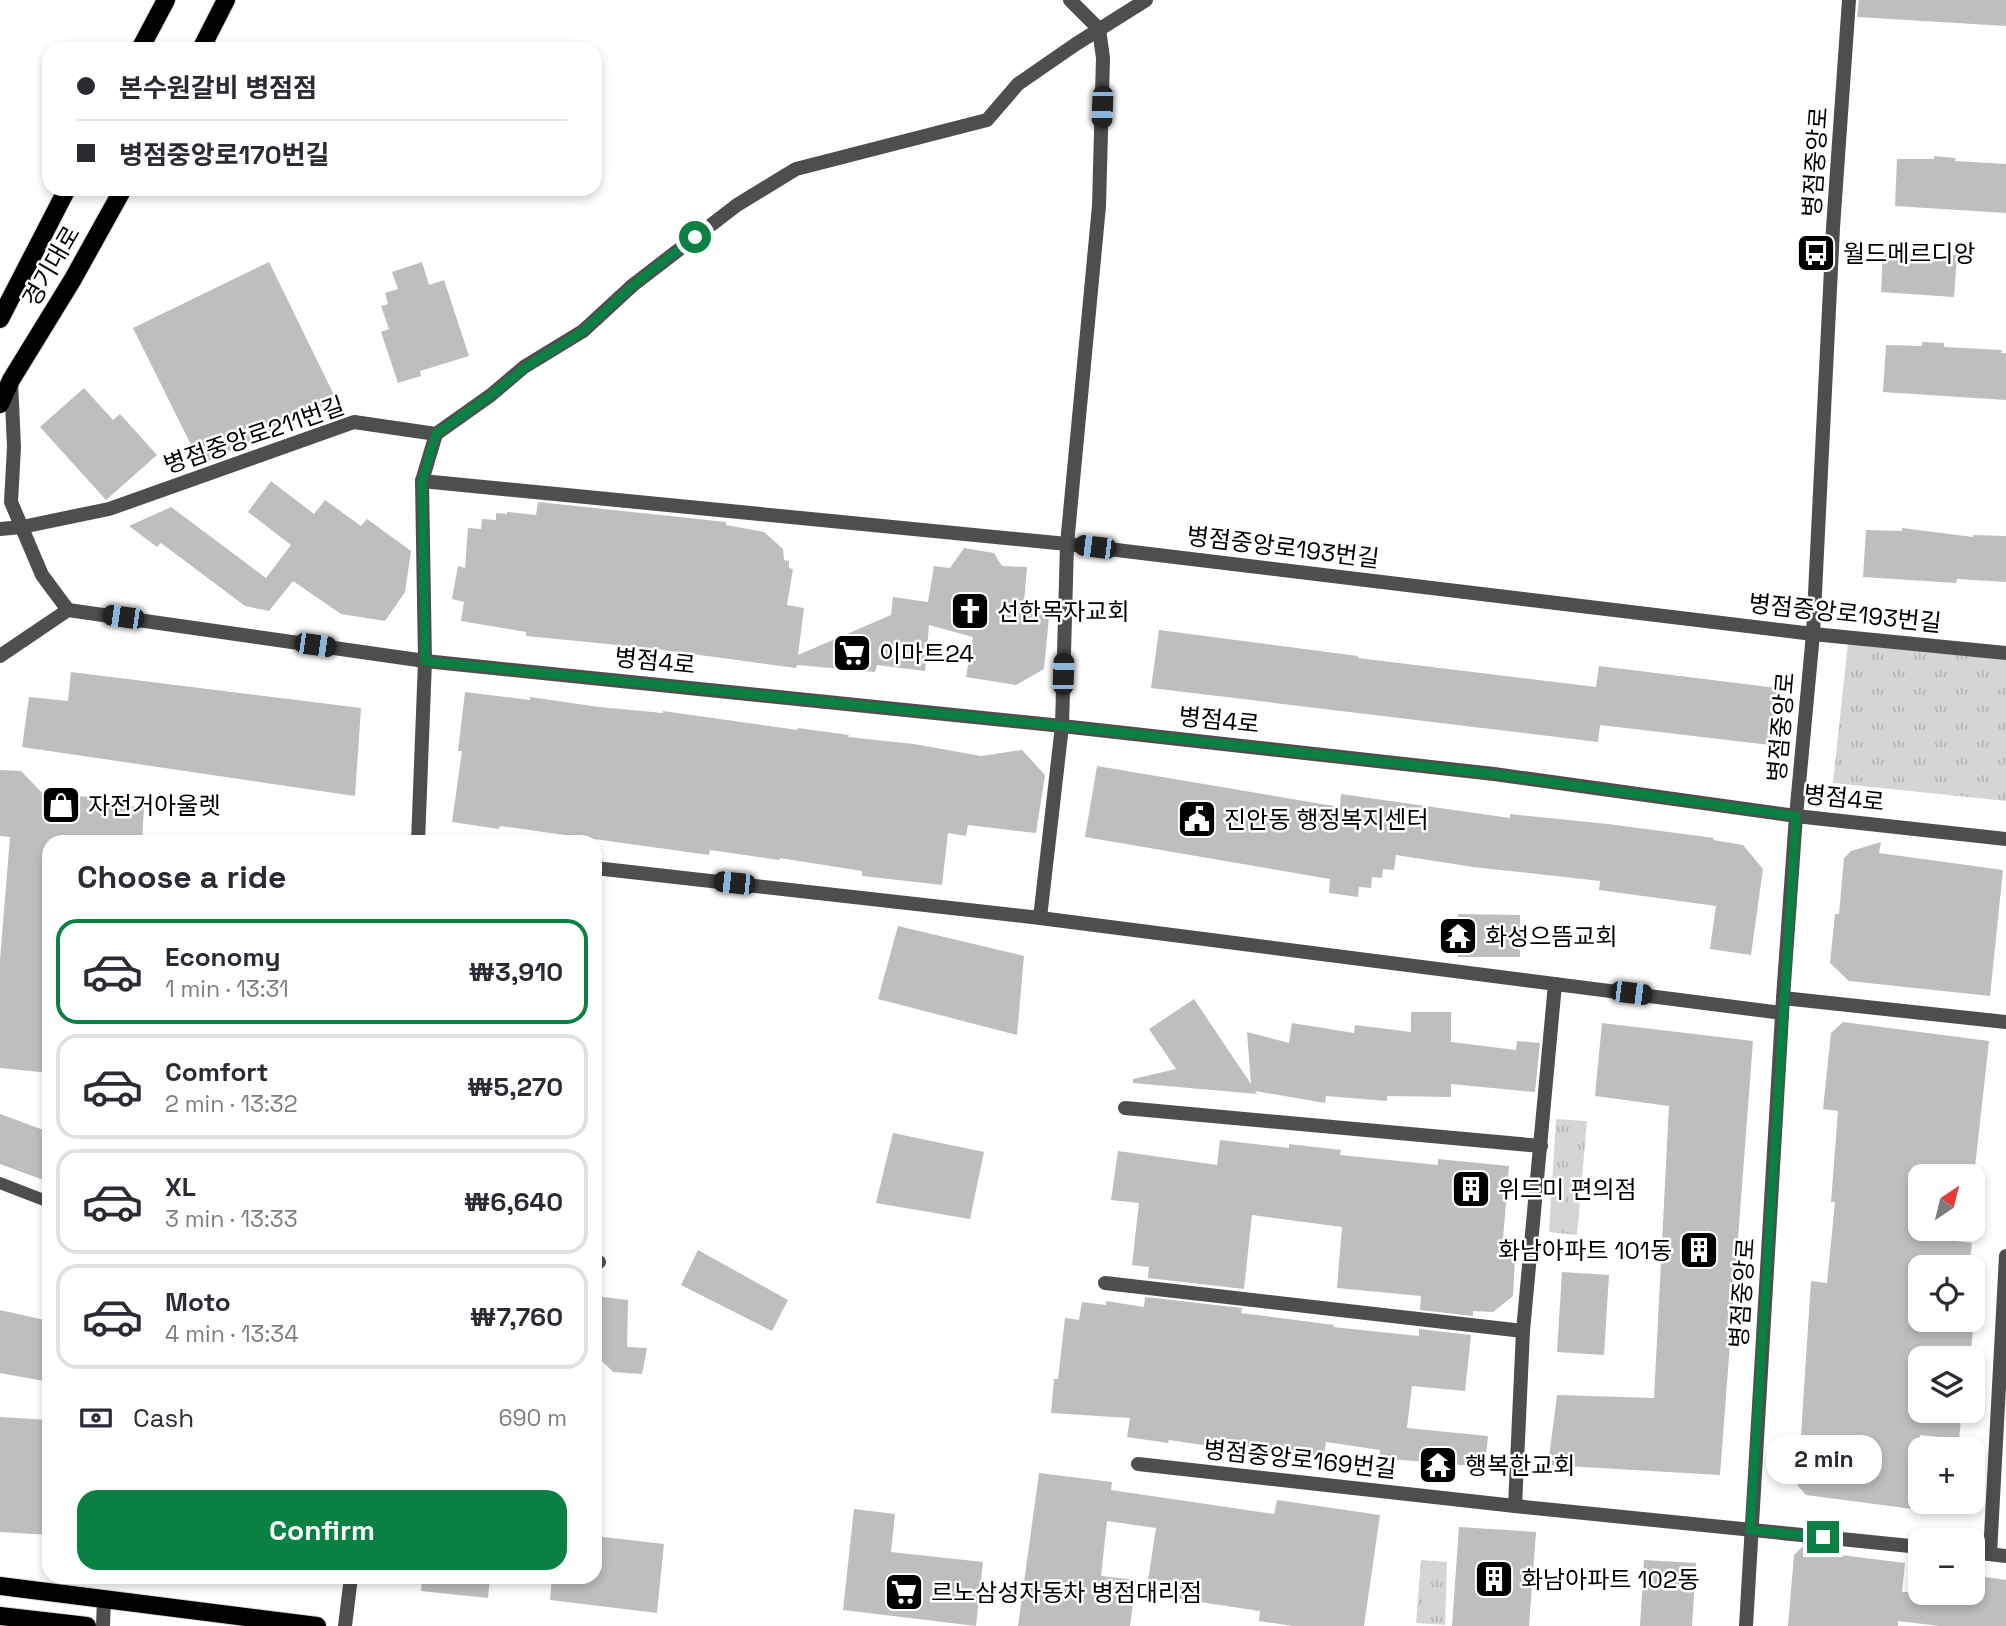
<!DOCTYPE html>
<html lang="en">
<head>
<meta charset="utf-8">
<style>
  body { margin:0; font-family:"Space Grotesk","Noto Sans KR",sans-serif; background:#f7f7f7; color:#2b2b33; height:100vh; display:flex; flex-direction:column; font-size:26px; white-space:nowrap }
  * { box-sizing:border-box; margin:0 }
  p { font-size:23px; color:#7c7c81 }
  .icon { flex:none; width:38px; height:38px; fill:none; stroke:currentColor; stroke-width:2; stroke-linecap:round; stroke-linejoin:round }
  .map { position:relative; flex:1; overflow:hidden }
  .drawer { position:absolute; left:42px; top:835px; width:560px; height:749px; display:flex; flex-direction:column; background:#fff; border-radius:21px; box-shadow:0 4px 10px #0003 }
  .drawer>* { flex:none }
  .guide { position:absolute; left:42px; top:42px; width:560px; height:154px; border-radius:21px; box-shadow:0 4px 10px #0003; display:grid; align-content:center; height:154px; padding:0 35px; background:#fff }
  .needle { width:46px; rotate:35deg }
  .controls { position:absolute; left:1908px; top:1164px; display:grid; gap:14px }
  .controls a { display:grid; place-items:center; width:77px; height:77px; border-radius:14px; background:#fff; box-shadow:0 4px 10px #0003; font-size:35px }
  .end { position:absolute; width:32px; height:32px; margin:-16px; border:9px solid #0b8043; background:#fff; box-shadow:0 0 0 4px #fff }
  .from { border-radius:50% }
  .bubble { position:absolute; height:49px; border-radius:21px; background:#fff; box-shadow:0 4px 10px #0003; font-size:23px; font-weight:800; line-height:49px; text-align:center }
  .car { position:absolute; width:21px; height:42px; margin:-21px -10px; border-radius:9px; box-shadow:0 0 5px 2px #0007; background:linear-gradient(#222 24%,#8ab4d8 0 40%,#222 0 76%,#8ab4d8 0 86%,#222 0) }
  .guide b { display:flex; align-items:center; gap:24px; height:66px; font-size:26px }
  .guide b+b { border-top:2px solid #e1e1e2 }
  .guide i { width:18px; height:18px; background:#2b2b33 }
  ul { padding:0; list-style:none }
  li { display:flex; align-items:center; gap:21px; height:105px; margin:0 14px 10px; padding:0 21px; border:4px solid #e1e1e2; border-radius:21px }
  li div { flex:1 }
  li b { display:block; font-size:26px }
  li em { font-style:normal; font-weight:800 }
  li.selected { border-color:#0b8043 }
  li>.icon { width:63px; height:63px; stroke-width:1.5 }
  h2 { padding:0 35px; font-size:32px; line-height:84px }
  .pay { display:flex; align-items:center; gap:18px; height:77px; padding:0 35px; font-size:26px }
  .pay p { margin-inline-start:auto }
  .action { display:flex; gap:14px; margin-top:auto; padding:14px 35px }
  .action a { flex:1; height:80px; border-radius:21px; background:#0b8043; color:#fff; font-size:28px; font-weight:800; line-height:80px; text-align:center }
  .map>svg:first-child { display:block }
  .park { fill:url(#park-tufts) }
  .building { fill:#bebebe }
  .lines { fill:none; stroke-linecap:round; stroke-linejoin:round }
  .primary-casing { stroke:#dbdbdb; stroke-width:20 }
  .service { stroke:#4e4e4e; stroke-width:12 }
  .minor { stroke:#4e4e4e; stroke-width:14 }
  .tertiary { stroke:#4e4e4e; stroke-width:14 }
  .primary { stroke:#000; stroke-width:18 }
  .route { stroke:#0b8043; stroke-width:9 }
  .labels { text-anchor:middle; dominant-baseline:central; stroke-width:5; stroke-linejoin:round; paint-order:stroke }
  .street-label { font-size:24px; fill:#000; stroke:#fff }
  .poi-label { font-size:24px; fill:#000; stroke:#fff; text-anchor:start }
</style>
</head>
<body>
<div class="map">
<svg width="2006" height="1626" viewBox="0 0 2006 1626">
  <defs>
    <pattern id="park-tufts" width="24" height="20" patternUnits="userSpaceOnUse" patternTransform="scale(1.75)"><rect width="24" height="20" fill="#d5d5d5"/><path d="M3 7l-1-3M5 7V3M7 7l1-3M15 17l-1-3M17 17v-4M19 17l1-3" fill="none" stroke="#b5b5b5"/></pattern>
  </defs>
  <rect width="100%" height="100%" fill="#fff"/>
  <g class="park">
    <polygon points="1848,643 2006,660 2006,801 1833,783"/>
    <polygon points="1556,1119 1587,1121 1577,1235 1549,1232"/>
    <polygon points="1421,1560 1447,1562 1445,1625 1416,1623"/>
  </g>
  <g class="building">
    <polygon points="1859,0 2006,0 2006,26 1857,17"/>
    <polygon points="1934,156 1956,158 1955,161 2006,164 2006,213 1895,206 1897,159 1934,159"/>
    <polygon points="1883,251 1957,255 1954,297 1881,292"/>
    <polygon points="269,262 336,399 201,465 133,328"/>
    <polygon points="422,262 429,285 444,280 469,356 420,371 421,376 398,383 381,332 389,329 381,306 388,304 385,293 398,289 392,272"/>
    <polygon points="1922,342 1944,343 1944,347 2002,350 2001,353 2006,353 2006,400 1883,392 1886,345 1922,346"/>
    <polygon points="84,388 113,420 120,414 157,455 106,500 40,427"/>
    <polygon points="271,481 314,514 325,500 361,526 367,519 411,551 405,592 385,621 341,614 293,581 269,611 245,606 161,543 157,547 129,526 171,507 266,578 291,545 248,512"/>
    <polygon points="538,502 726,522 726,525 764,532 783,549 784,560 789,561 789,568 793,569 787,605 804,608 798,655 891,615 893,597 928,602 934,566 950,568 964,548 994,553 1002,566 1027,567 1024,602 1050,607 1044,669 1016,685 966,677 973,637 929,625 925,671 877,665 875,672 797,665 796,668 648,648 526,636 526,632 461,621 464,602 452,599 458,566 465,568 468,528 481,529 482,519 496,520 496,513 507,514 507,512 536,515"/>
    <polygon points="1902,528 1973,537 1973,535 2006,536 2006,582 1957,579 1956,583 1863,577 1866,530 1902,531"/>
    <polygon points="1159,630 1358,656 1358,658 1596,687 1599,666 1777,688 1770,745 1600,725 1598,742 1151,688"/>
    <polygon points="71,672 361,708 355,796 22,747 29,697 68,701"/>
    <polygon points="465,692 530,700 530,697 599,707 663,713 663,711 797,730 798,728 849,735 848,737 914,744 981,756 1022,750 1045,775 1036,833 968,825 966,836 948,833 942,885 862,876 862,871 780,858 779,860 710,850 709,855 500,826 499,829 452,822 462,751 458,751"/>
    <polygon points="1097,766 1340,807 1341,794 1510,818 1510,814 1608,824 1714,838 1713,840 1743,845 1763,869 1751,955 1710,949 1716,906 1599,890 1600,881 1473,867 1396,855 1394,870 1383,869 1382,878 1372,877 1371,888 1359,887 1358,897 1329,893 1330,879 1085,837"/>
    <polygon points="0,770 21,771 44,795 97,797 99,804 144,807 142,842 49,839 49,1073 0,1068 0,960 10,837 0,836"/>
    <polygon points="1881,842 1879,853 2003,870 1990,996 1849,981 1830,963 1835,914 1839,914 1844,858 1851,851"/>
    <polygon points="1458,914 1520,915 1520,957 1458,957"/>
    <polygon points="898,926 1024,956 1017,1035 878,999"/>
    <polygon points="1194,999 1251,1084 1247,1032 1289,1043 1292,1023 1354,1033 1355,1025 1411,1032 1411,1012 1451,1012 1451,1042 1516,1050 1517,1041 1540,1043 1535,1092 1451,1084 1451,1097 1387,1096 1387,1101 1326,1096 1325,1103 1255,1091 1257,1094 1133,1083 1133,1079 1176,1069 1149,1029"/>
    <polygon points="1843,1022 1989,1041 1974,1176 1920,1176 1920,1237 1972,1243 1969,1267 1920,1267 1920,1320 1974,1321 1970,1358 1920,1358 1920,1410 1962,1410 1959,1439 1920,1435 1920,1510 1806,1495 1798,1486 1804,1435 1801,1435 1811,1281 1827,1283 1835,1202 1831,1202 1838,1111 1823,1109 1831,1033"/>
    <polygon points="1602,1023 1753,1041 1720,1475 1548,1465 1557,1395 1654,1398 1669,1106 1595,1096"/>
    <polygon points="0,1114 49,1132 49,1182 0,1164"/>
    <polygon points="893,1133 984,1152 970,1219 876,1203"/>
    <polygon points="1220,1140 1289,1148 1289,1144 1341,1150 1340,1155 1438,1165 1438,1159 1509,1166 1503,1239 1516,1240 1513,1296 1493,1312 1473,1311 1473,1316 1420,1310 1421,1296 1337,1288 1342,1227 1252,1215 1244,1289 1148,1278 1149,1267 1132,1265 1139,1203 1111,1200 1118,1151 1217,1165"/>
    <polygon points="698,1250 788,1300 772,1331 681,1285"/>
    <polygon points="1562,1272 1609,1275 1604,1355 1557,1352"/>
    <polygon points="595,1296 628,1300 627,1347 647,1348 642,1374 613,1372 595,1354"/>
    <polygon points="1145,1297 1242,1308 1241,1313 1334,1325 1333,1327 1419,1336 1419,1329 1471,1335 1465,1391 1412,1386 1407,1428 1488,1436 1485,1467 1379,1458 1380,1450 1326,1442 1324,1457 1224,1444 1223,1448 1169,1440 1168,1443 1127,1437 1130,1418 1051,1413 1054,1379 1058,1379 1065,1318 1079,1320 1082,1302 1106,1305 1106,1301 1144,1307"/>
    <polygon points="0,1310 49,1321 49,1382 0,1373"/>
    <polygon points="0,1417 49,1420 49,1535 0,1532"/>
    <polygon points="1039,1473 1112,1482 1111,1490 1274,1514 1277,1500 1380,1515 1364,1626 1293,1626 1259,1621 1260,1611 1146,1594 1156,1528 1107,1521 1101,1576 1136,1580 1130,1626 1018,1626"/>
    <polygon points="854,1509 895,1514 891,1552 983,1562 976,1626 843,1610"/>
    <polygon points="1459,1527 1536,1532 1529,1626 1452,1626"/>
    <polygon points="595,1536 664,1544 657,1613 550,1600 552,1577 595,1577"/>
    <polygon points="1804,1545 1842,1549 1841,1555 1905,1563 1902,1592 1972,1592 1972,1575 2006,1580 2006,1626 1940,1626 1898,1621 1898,1626 1788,1626 1794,1555"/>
    <polygon points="1644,1560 1696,1563 1692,1626 1640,1626"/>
    <polygon points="422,1577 490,1577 488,1598 421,1591"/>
  </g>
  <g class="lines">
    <g class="primary-casing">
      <g id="primary">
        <polyline points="140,49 166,0"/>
        <polyline points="201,49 226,0"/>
        <polyline points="0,319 67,189"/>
        <polyline points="0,404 11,380 73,279 123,189"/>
        <polyline points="0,1586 317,1626"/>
        <polyline points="0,1616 87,1626"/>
      </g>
    </g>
    <polyline class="service" points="0,1183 49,1202"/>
    <g class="minor">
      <polyline points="1070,0 1099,29 1103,58 1099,206 1067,544 1813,634 2006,653"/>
      <polyline points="11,381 14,447 11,502 42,575 68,610"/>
      <polyline points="422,481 1067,544 1062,726 1040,918"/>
      <polyline points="0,529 22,527 109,509 354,422 436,434 491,395 524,367 583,331 633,285 737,205 796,169 987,120 1018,84 1076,44 1146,0"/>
      <polyline points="68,610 425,661 1062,726 1494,774 1796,816 2006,839"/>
      <polyline points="0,656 68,610"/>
      <polyline points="418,842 425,661 422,481 436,434"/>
      <polyline points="595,868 1040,918 1782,1013"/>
      <polyline points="1783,998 2006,1022"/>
      <polyline points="1125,1108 1541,1146"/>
      <polyline points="595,1263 599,1262"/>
      <polyline points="1105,1283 1523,1331"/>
      <polyline points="1138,1464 1515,1506 1920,1547"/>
      <polyline points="1515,1506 1523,1331 1555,984"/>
      <polyline points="1972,1552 2006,1556"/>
      <polyline points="1990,1554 2006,1256"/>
      <polyline points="103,1626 104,1599"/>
      <polyline points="345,1626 351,1577"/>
    </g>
    <polyline class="tertiary" points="1746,1626 1783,998 1796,816 1813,634 1833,228 1849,0"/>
    <use href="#primary" class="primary"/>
  </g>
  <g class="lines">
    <polyline class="route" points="695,237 633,285 583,331 524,368 491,395 436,434 422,481 425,661 1062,726 1494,774 1796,816 1750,1530 1823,1537"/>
  </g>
  <defs>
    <g id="bus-square" transform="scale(2.0125)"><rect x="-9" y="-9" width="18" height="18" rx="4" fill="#000" stroke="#fff"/><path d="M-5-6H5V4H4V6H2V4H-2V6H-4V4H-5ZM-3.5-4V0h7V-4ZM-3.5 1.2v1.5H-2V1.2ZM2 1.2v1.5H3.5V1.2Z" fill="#fff"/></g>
    <g id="church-square" transform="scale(2.0125)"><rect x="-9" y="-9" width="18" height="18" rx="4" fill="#000" stroke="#fff"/><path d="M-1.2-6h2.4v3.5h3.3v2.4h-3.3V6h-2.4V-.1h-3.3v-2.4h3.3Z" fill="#fff"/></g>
    <g id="supermarket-square" transform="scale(2.0125)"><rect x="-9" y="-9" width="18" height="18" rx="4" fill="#000" stroke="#fff"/><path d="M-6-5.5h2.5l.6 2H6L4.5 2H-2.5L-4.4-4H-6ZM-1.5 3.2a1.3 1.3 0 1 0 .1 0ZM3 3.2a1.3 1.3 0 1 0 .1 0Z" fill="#fff"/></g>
    <g id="shop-square" transform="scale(2.0125)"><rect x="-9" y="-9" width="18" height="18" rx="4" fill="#000" stroke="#fff"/><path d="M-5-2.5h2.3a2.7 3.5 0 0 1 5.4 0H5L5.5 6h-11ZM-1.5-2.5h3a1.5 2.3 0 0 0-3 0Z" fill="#fff"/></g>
    <g id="civic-square" transform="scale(2.0125)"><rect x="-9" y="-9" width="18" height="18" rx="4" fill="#000" stroke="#fff"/><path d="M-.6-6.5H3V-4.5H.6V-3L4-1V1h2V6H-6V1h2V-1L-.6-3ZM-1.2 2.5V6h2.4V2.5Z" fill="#fff"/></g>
    <g id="temple-square" transform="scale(2.0125)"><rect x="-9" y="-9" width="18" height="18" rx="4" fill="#000" stroke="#fff"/><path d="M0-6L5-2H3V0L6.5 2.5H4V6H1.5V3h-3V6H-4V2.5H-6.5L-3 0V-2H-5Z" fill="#fff"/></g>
    <g id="building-square" transform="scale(2.0125)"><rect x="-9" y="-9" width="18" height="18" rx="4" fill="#000" stroke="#fff"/><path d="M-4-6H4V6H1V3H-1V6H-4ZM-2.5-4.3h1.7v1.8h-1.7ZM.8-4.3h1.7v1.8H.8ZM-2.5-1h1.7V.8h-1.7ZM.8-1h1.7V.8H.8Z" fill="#fff"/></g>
  </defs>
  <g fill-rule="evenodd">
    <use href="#bus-square" x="1816" y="253"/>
    <use href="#church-square" x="970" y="611"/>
    <use href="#supermarket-square" x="852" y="653"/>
    <use href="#shop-square" x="61" y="805"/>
    <use href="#civic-square" x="1197" y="819"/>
    <use href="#temple-square" x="1458" y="936"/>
    <use href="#building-square" x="1471" y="1189"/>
    <use href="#building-square" x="1699" y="1250"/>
    <use href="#temple-square" x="1438" y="1465"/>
    <use href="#building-square" x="1494" y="1579"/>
    <use href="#supermarket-square" x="904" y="1592"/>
  </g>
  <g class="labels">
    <g class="street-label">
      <text transform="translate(1815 162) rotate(-86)">병점중앙로</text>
      <text transform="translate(51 266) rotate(-60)">경기대로</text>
      <text transform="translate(254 435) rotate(-19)">병점중앙로211번길</text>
      <text transform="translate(1283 547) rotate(7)">병점중앙로193번길</text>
      <text transform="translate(1845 613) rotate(6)">병점중앙로193번길</text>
      <text transform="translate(655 661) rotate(6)">병점4로</text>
      <text transform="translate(1219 720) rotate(6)">병점4로</text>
      <text transform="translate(1781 727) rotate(-85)">병점중앙로</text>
      <text transform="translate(1844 798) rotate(6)">병점4로</text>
      <text transform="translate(1742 1293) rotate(-86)">병점중앙로</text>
      <text transform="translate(1300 1459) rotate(6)">병점중앙로169번길</text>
    </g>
    <g class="poi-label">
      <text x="1843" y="253">월드메르디앙</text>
      <text x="997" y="611">선한목자교회</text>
      <text x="879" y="653">이마트24</text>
      <text x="88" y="805">자전거아울렛</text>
      <text x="1224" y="819">진안동 행정복지센터</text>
      <text x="1485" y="936">화성으뜸교회</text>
      <text x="1498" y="1189">위드미 편의점</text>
      <text x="1672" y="1250" text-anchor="end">화남아파트 101동</text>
      <text x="1465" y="1465">행복한교회</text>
      <text x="1521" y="1579">화남아파트 102동</text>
      <text x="931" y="1592">르노삼성자동차 병점대리점</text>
    </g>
  </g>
</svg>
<div class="controls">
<a><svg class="needle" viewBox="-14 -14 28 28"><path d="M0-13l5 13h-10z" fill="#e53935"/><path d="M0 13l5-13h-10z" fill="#7c7c81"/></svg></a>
<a><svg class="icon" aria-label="locate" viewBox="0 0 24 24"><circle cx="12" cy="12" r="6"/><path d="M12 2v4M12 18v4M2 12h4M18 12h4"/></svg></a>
<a><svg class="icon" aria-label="layers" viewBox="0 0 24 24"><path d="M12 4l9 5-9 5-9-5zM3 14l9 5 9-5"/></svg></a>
<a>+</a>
<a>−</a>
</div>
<i class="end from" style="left:695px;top:237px"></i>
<i class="end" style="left:1823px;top:1537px"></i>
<div class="bubble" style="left:1766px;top:1435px;width:116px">2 min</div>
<i class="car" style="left:1102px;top:107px;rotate:182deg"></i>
<i class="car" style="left:1095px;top:547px;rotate:277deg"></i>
<i class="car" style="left:123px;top:617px;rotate:278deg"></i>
<i class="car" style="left:315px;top:645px;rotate:98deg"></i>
<i class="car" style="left:1063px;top:674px;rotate:2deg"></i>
<i class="car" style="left:734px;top:883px;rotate:276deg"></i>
<i class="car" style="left:1631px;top:993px;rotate:97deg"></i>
<div class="guide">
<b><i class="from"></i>본수원갈비 병점점</b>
<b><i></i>병점중앙로170번길</b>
</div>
<section class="drawer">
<h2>Choose a ride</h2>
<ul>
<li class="selected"><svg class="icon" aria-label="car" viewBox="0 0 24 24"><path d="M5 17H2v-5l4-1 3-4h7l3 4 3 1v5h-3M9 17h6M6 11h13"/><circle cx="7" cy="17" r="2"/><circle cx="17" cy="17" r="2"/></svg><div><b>Economy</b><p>1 min · 13:31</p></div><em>₩3,910</em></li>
<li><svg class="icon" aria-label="car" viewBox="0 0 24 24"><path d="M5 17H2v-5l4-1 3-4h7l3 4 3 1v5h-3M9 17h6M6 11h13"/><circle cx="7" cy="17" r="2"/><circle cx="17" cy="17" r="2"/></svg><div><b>Comfort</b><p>2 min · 13:32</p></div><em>₩5,270</em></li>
<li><svg class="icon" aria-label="car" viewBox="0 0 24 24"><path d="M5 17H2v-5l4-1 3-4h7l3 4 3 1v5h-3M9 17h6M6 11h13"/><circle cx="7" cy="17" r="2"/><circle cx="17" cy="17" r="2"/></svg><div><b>XL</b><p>3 min · 13:33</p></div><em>₩6,640</em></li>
<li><svg class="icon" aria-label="car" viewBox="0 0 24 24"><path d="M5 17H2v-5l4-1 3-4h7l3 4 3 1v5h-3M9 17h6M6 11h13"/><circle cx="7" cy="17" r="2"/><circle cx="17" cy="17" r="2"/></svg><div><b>Moto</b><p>4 min · 13:34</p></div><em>₩7,760</em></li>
</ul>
<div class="pay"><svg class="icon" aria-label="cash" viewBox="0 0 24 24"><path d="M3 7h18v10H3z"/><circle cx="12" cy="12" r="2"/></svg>Cash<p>690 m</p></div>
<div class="action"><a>Confirm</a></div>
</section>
</div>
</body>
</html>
